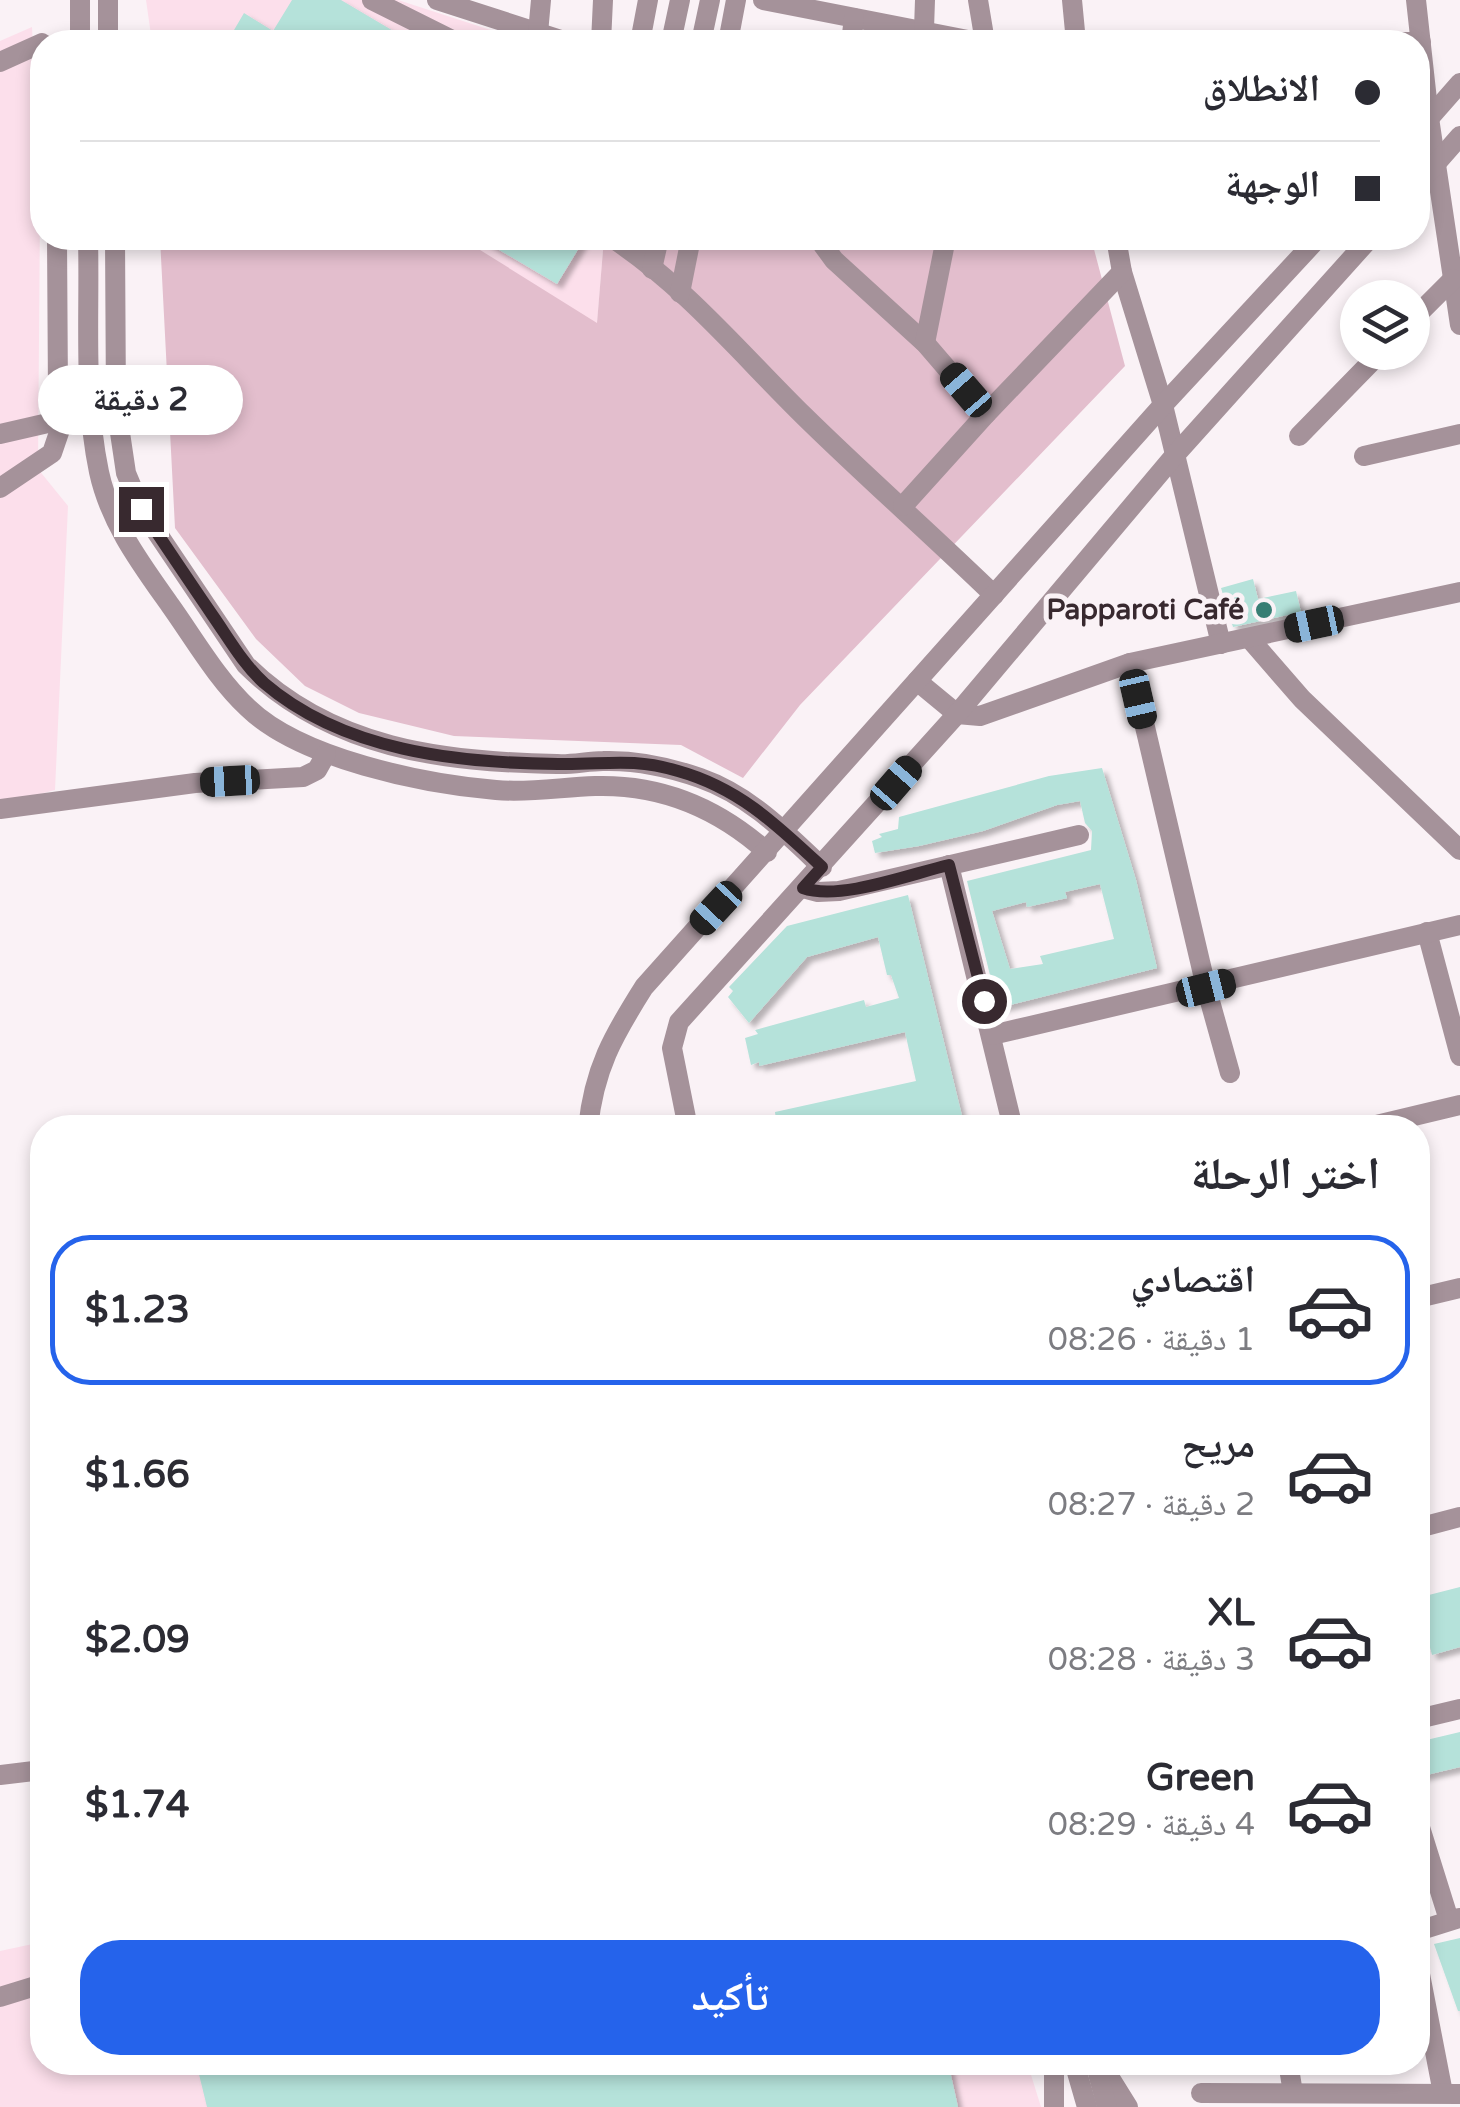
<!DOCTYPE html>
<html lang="ar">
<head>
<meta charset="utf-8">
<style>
  body { margin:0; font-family:"Varela Round","Noto Naskh Arabic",sans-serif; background:#f2f2f3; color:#2b2b33; direction:rtl; height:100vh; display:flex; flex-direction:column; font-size:38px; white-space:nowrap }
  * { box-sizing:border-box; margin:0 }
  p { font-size:32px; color:#7c7c81 }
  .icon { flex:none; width:55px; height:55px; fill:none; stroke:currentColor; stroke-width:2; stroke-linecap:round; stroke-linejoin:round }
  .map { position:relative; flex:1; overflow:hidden; direction:ltr }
  .panel { position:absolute; left:30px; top:1115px; width:1400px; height:960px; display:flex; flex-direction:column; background:#fff; border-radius:40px; box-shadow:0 5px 15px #0003; direction:rtl }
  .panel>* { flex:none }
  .hud { position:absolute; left:30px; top:30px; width:1400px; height:220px; border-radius:40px; box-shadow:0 5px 15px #0003; direction:rtl; display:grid; align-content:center; height:220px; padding:0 50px; background:#fff }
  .tools { position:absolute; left:1340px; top:280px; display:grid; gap:20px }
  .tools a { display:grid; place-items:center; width:90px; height:90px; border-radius:50%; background:#fff; box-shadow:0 5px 15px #0003; font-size:50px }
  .end { position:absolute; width:45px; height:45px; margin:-22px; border:12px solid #38292f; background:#fff; box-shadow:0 0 0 5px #fff }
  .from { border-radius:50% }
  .bubble { position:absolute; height:70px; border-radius:35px; background:#fff; box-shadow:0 5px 15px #0003; font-size:32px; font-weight:700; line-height:70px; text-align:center; direction:rtl }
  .car { position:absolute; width:30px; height:60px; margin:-30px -15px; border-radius:12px; box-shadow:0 0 8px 2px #0007; background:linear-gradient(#222 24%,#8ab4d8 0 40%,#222 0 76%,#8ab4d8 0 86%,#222 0) }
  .hud b { display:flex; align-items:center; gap:35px; height:95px; font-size:38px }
  .hud b+b { border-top:2px solid #e1e1e2 }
  .hud i { width:25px; height:25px; background:#2b2b33 }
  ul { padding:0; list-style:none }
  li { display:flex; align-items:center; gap:30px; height:150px; margin:0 20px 15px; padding:0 30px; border:5px solid transparent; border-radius:40px }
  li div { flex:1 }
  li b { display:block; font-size:38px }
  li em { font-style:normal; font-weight:700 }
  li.active { border-color:#2563eb }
  li>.icon { width:90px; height:90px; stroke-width:1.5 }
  h2 { padding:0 50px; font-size:45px; line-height:120px }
  .button { display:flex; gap:20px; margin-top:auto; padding:20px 50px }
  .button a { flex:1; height:115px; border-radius:40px; background:#2563eb; color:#fff; font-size:40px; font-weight:700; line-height:115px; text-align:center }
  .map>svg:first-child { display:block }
  .built { fill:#fcdfeb }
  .green { fill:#e3becd }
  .building { fill:#b5e2da; fill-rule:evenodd; filter:url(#shadow) }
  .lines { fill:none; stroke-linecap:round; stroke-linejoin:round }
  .minor { stroke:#a5929a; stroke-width:20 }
  .route { stroke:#38292f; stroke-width:12 }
  .poi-dot { fill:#387e74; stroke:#faf2f6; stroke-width:4 }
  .labels { text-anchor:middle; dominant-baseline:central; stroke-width:10; stroke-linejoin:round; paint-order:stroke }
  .poi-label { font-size:28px; font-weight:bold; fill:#38292f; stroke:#faf2f6; text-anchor:end }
</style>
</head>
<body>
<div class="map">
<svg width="1460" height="2107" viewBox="0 0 1460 2107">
  <defs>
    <filter id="shadow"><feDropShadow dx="5" dy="5" stdDeviation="2.5" flood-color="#0004"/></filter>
  </defs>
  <rect width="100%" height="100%" fill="#faf2f6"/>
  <g class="built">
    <polygon points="146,0 398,0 528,42 152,42"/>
    <polygon points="32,27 40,208 38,469 68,506 55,790 0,805 0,41"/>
    <polygon points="461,238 604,238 597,324"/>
    <polygon points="42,1942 42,2062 1027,2062 1041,2107 0,2107 0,1951"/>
  </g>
  <polygon class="green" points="160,238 461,238 597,323 604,238 1091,238 1125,366 800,705 743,778 681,745 454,736 359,713 305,686 256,639 175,528"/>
  <g class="building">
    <polygon points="292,0 341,0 412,42 227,42 244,13 273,31"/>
    <polygon points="479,238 585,238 557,284"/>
    <polygon points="1253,579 1258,599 1296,591 1301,612 1233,627 1221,588"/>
    <path d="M1102 768 1136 880 1157 968 998 1008 967 881 1091 850 1092 831 1085 823 1080 801 1057 805 983 831 919 846 875 853 872 841 882 837 879 834 898 829 899 817 1049 776ZM1100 884 1114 939 1040 956 1043 964 1010 969 992 911 1026 902 1027 907 1067 898 1065 892Z"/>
    <polygon points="908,895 965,1128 931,1128 930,1117 873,1128 777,1128 775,1112 916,1081 905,1032 759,1066 759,1062 751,1065 745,1038 758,1034 755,1030 864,1000 866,1007 899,998 891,975 887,975 878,937 807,957 749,1023 728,997 733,991 729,987 787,926"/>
    <polygon points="1460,1587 1460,1647 1432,1655 1429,1643 1420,1645 1418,1634 1418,1616 1427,1614 1421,1597"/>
    <polygon points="1460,1732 1460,1767 1418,1777 1418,1742"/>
    <polygon points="1460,1938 1460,2011 1458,2011 1434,1944"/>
    <polygon points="196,2062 948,2062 958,2107 207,2107"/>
  </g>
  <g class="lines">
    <g class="minor">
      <polyline points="80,0 80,42"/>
      <polyline points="372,0 456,42"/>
      <polyline points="437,0 567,42"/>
      <polyline points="763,0 978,42"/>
      <polyline points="978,0 985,42"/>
      <polyline points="1072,0 1076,42"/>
      <polyline points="1416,0 1429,118 1460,325"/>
      <polyline points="924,29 925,0"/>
      <polyline points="538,33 541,0"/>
      <polyline points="108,42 108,0"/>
      <polyline points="601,42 603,0"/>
      <polyline points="640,42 648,0"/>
      <polyline points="671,42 680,0"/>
      <polyline points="701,42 710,0"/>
      <polyline points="728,42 736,0"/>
      <polyline points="851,42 854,18"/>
      <polyline points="1076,42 1421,42"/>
      <polyline points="0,62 42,43"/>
      <polyline points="1425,123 1460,83"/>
      <polyline points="1418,184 1460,136"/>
      <polyline points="57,238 58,394 67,409 104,407"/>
      <path d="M88 238C90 315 83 396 99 472 110 523 141 564 170 605 195 640 217 679 248 708 301 759 424 784 496 790 530 793 562 787 595 786 661 784 719 809 767 852"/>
      <path d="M115 238 116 406 126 473 141 509 246 665C331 749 443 762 557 764 572 765 588 761 603 761 636 760 669 767 700 778 749 795 785 832 822 867"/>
      <path d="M612 238C684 285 742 355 803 415 865 476 931 534 994 595"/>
      <polyline points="823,238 823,245 834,260 925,343 986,414"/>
      <polyline points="1116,238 1122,272 1163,405 1221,644"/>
      <polyline points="652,269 659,238"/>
      <polyline points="680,293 691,238"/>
      <polyline points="1412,320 1453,279"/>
      <polyline points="925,343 946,238"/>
      <polyline points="0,434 48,423 65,407"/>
      <polyline points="1299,436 1381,352"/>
      <polyline points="1364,456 1460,434"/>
      <polyline points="0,488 52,453 67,409"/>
      <polyline points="903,506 986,414 1122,272"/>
      <polyline points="1249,638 1302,699 1460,850"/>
      <polyline points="1130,663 1206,987 1230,1073"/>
      <polyline points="917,681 957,714 980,716 1130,663 1460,592"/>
      <polyline points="0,809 195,783 303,777 317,770 326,754"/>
      <polyline points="949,865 1013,1128"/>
      <polyline points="803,888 818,892 839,891 1079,835"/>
      <polyline points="1427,932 1460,1056"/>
      <polyline points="992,1035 1460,925"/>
      <polyline points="1368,1127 1460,1105"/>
      <path d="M588 1128C594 1069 613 1036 644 987L1163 405 1318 238"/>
      <polyline points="688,1128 672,1048 679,1022 957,714 1175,455 1370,238"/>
      <polyline points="1418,1298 1460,1288"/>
      <polyline points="1418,1528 1460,1517"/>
      <polyline points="1418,1719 1460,1709"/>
      <polyline points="0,1775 42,1770"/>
      <polyline points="1418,1821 1449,1920"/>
      <polyline points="1418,1931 1459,1918"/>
      <polyline points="1418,1964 1443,2093"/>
      <polyline points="0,1997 42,1984"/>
      <polyline points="1054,2062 1054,2107"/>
      <polyline points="1074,2062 1087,2107"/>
      <polyline points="1100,2062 1128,2107"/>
      <polyline points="1288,2062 1293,2093"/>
      <polyline points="1096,2066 1107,2107"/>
      <polyline points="1201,2093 1460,2094"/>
    </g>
  </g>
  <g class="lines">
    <path class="route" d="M141 509C165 545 189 581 213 616 229 639 243 664 264 683 343 751 457 763 558 764 605 765 630 757 678 771 739 788 777 825 822 867L803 888C840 901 910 874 949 865L984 1001"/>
  </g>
  <circle class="poi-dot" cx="1264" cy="610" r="10"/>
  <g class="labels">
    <g class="poi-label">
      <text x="1244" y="610">Papparoti Café</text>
    </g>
  </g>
</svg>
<div class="tools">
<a><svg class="icon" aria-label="layers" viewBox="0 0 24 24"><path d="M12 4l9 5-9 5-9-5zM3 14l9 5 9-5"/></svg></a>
</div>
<i class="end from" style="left:984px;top:1001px"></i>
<i class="end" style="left:141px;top:509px"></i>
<div class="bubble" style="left:38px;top:365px;width:205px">2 دقيقة</div>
<i class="car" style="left:966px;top:390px;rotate:319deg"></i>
<i class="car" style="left:1314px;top:624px;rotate:258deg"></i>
<i class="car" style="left:1138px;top:699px;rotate:167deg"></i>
<i class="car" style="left:230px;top:781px;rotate:267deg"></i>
<i class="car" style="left:896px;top:783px;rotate:41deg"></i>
<i class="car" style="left:716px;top:908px;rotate:223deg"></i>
<i class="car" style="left:1206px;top:988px;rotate:76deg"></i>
<div class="hud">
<b><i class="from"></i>الانطلاق</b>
<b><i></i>الوجهة</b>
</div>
<section class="panel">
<h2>اختر الرحلة</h2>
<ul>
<li class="active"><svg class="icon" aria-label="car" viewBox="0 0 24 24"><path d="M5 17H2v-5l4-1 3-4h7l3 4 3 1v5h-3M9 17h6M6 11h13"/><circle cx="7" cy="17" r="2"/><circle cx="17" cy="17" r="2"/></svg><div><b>اقتصادي</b><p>1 دقيقة · 08:26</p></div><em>$1.23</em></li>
<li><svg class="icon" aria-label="car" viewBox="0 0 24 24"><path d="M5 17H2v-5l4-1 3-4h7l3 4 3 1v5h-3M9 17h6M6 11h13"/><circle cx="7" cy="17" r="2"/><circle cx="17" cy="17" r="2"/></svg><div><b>مريح</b><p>2 دقيقة · 08:27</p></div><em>$1.66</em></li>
<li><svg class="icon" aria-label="car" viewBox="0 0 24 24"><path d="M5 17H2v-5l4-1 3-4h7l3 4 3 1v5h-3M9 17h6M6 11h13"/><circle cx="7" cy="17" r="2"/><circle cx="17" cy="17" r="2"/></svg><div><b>XL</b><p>3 دقيقة · 08:28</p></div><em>$2.09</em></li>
<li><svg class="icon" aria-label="car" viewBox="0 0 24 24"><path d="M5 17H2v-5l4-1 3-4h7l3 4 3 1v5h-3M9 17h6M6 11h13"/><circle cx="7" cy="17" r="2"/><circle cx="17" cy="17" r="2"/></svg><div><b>Green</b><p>4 دقيقة · 08:29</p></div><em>$1.74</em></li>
</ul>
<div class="button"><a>تأكيد</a></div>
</section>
</div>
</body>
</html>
